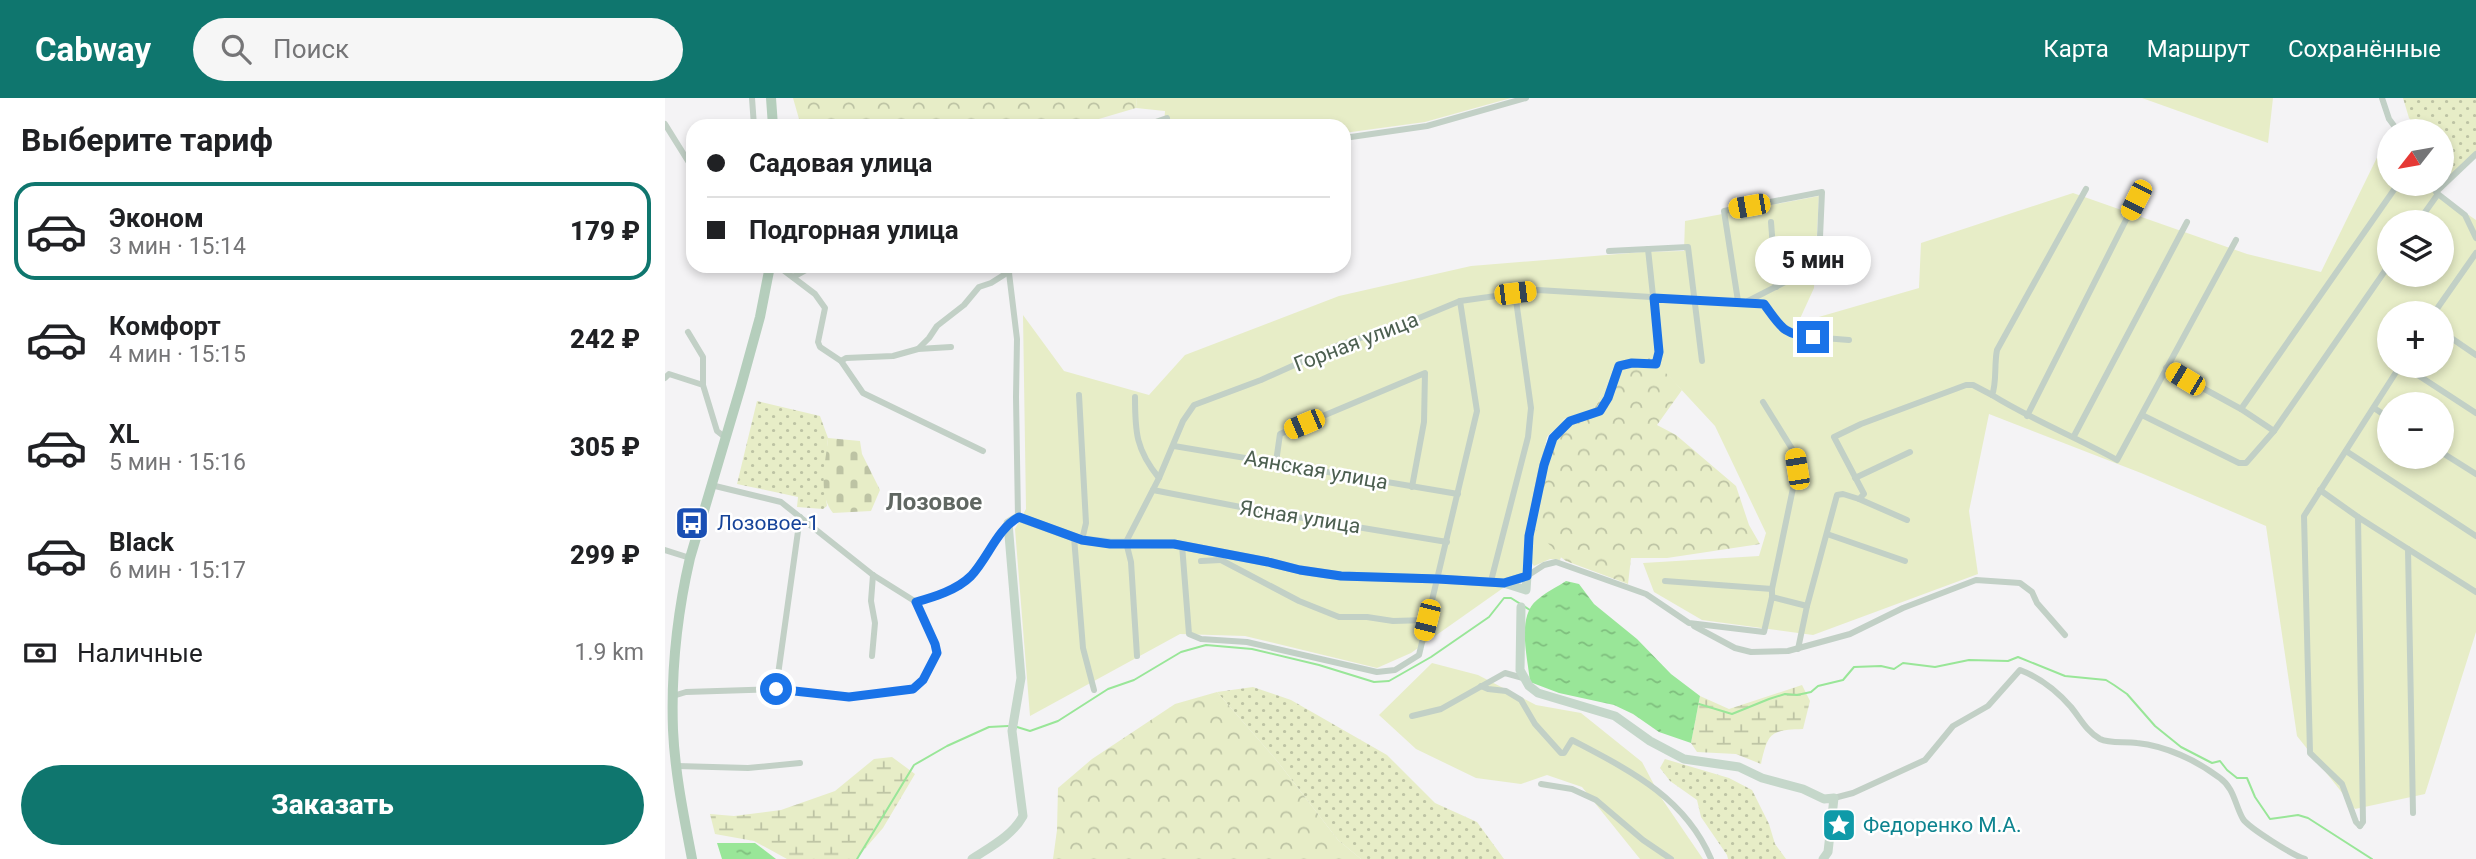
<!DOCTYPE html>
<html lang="ru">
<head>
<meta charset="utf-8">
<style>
  body { margin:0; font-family:Roboto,sans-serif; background:#f6f6f6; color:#202124; height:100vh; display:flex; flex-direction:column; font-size:26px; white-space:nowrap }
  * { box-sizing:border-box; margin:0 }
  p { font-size:23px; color:#757577 }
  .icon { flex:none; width:38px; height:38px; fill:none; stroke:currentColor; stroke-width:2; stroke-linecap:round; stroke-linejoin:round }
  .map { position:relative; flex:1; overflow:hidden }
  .side { display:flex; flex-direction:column; background:#fff; width:665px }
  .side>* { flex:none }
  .guide { position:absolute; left:21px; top:21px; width:665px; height:154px; border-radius:21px; box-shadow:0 4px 10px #0003; display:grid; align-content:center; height:154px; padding:0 21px; background:#fff }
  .needle { width:46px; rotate:239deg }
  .buttons { position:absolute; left:1712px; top:21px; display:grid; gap:14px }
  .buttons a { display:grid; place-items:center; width:77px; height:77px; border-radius:50%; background:#fff; box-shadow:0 4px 10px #0003; font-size:35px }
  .end { position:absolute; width:32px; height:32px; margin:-16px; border:9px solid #1a73e8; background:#fff; box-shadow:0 0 0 4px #fff }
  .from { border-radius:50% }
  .bubble { position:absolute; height:49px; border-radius:24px; background:#fff; box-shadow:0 4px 10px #0003; font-size:23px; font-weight:800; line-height:49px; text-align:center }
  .car { position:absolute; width:21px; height:42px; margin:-21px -10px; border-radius:9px; box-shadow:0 0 5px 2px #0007; background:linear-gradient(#f5c518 24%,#345 0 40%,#f5c518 0 76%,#345 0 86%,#f5c518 0) }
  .guide b { display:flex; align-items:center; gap:24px; height:66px; font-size:26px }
  .guide b+b { border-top:2px solid #e0e0e0 }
  .guide i { width:18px; height:18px; background:#202124 }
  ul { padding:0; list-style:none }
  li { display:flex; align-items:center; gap:21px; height:98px; margin:0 14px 10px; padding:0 7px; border:4px solid transparent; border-radius:21px }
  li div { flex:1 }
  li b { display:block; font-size:26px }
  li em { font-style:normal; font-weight:800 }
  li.current { border-color:#0f766e }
  li>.icon { width:63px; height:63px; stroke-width:1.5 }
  h2 { padding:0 21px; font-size:32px; line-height:84px }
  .pay { display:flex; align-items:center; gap:18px; height:77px; padding:0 21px; font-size:26px }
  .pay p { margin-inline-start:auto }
  .primary-button { display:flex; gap:14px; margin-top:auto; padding:14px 21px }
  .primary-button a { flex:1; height:80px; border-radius:42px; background:#0f766e; color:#fff; font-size:28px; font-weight:800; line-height:80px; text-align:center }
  header { display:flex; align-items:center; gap:42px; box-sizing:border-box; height:98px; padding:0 35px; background:#0f766e; color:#fff }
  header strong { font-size:33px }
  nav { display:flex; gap:38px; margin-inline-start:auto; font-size:24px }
  .search { width:490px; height:63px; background:#f6f6f6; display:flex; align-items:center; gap:18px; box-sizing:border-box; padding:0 24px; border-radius:38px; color:#757577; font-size:26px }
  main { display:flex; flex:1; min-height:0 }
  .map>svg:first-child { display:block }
  .grass { fill:url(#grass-dots) }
  .forest { fill:url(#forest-crowns) }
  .wetland { fill:url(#wetland-marsh) }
  .cemetery { fill:url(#cemetery-stones) }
  .green { fill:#e7edc7; fill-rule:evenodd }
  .water { fill:url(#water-ripples) }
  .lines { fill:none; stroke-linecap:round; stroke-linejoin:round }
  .stream { stroke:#99e698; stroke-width:2 }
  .street { stroke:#c2d0c6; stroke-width:6 }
  .secondary { stroke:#c5d7ca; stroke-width:9 }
  .primary { stroke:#b5cebc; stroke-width:10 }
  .route { stroke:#1a73e8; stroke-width:9 }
  .labels { text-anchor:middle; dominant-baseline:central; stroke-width:5; stroke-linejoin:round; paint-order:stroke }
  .street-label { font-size:21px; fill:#4c5f50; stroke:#fff }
  .transit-label { font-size:21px; fill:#164399; stroke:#fff; text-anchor:start }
  .culture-label { font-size:21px; fill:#0d838f; stroke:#fff; text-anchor:start }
  .quarter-label { font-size:24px; font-weight:bold; fill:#606762; stroke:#fff }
</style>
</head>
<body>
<header>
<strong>Cabway</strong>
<div class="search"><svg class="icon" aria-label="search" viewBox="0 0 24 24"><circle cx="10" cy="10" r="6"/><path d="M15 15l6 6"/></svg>Поиск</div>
<nav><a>Карта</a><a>Маршрут</a><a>Сохранённые</a></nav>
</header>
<main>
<section class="side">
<h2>Выберите тариф</h2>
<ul>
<li class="current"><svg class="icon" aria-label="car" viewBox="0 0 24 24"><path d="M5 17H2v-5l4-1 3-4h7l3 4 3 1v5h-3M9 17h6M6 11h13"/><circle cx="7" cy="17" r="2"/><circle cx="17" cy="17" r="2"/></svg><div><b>Эконом</b><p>3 мин · 15:14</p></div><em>179 ₽</em></li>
<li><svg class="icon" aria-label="car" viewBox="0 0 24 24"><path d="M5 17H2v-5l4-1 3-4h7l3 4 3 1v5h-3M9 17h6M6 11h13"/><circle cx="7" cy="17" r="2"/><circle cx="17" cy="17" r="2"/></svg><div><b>Комфорт</b><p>4 мин · 15:15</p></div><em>242 ₽</em></li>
<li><svg class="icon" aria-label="car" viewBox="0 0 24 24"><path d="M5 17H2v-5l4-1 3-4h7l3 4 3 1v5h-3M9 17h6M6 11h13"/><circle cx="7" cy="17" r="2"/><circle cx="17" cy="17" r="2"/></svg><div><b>XL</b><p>5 мин · 15:16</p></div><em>305 ₽</em></li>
<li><svg class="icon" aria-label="car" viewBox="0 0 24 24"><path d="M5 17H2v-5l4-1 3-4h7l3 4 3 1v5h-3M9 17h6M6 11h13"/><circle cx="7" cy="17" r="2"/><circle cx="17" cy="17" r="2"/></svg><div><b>Black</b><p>6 мин · 15:17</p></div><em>299 ₽</em></li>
</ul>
<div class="pay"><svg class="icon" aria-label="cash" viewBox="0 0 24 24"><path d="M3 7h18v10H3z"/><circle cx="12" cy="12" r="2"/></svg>Наличные<p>1.9 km</p></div>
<div class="primary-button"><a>Заказать</a></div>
</section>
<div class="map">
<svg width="1811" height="761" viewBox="0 0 1811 761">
  <defs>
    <pattern id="grass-dots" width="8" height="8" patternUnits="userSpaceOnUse" patternTransform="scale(1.75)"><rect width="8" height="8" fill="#e7edc7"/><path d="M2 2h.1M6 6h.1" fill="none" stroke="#bdc3a4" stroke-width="1.8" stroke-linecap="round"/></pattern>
    <pattern id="forest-crowns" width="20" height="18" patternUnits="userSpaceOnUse" patternTransform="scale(1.75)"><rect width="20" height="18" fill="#e7edc7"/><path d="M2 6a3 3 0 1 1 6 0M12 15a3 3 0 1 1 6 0" fill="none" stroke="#bdc3a4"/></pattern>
    <pattern id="wetland-marsh" width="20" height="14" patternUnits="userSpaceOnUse" patternTransform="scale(1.75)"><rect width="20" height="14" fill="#e7edc7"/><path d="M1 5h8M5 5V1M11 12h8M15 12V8" fill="none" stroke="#bdc3a4"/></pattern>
    <pattern id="cemetery-stones" width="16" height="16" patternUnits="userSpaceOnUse" patternTransform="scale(1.75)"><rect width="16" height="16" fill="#e7edc7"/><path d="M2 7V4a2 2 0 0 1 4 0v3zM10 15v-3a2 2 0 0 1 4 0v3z" fill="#bdc3a4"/></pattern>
    <pattern id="water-ripples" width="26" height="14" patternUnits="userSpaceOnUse" patternTransform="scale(1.75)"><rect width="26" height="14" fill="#99e698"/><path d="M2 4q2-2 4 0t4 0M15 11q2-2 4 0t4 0" fill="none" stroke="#7fbe7e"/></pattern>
  </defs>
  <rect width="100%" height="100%" fill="#f4f3f5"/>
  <g class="grass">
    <polygon points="1738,0 1811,0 1811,56 1786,79 1784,71 1776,61 1776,33 1754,33 1744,20"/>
    <polygon points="92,303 155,318 163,340 159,385 162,408 158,411 132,409 133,399 72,386"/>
    <polygon points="588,589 626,602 722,657 770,705 812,724 839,761 696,761 673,742 613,664 552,594"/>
    <polygon points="1000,661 1064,680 1087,692 1104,726 1110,746 1121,761 1063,761 1062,757 1036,719 1032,702 1005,683 995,670"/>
  </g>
  <g class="forest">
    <polygon points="128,0 472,0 471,10 410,28 136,28"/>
    <path d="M987 259 1017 292 992 327 1011 337 1071 388 1084 427 1095 446 1002 460H966L963 486 901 463 890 455 868 429C871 398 871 339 900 321 908 315 921 312 931 308L951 265Z"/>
    <polygon points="552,594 613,664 673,742 696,761 388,761 392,732 393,690 427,661 510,606"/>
  </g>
  <g class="wetland">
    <path d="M1137 587 1145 603 1138 631C1106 632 1103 634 1096 666L1071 656 1032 654 1026 645 1035 598 1064 611Z"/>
    <polygon points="227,659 250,676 218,730 191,761 122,761 89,743 50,736 45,716 69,718 116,712 170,693 209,661"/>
  </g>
  <path class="cemetery" d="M163 340 195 343 197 356 215 392 206 413 168 415C152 396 161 363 163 340Z"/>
  <g class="green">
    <polygon points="472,0 846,0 760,24 679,35 679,28 499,28 500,13 471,10"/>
    <polygon points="1477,0 1608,0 1603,45"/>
    <path d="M1724 35V86H1765L1773 96 1811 122V534L1760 696 1690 711 1632 638 1601 428 1476 375 1324 316 1304 413 1313 476 1148 537 1037 522 989 494 978 465 1094 458 1101 435 1050 328 987 260 951 265 931 308 899 321 882 339 865 423 858 476 746 555 712 570 580 538 515 536 365 618 350 431 361 411 358 217 399 273 484 297 520 257 674 198 806 168 978 154 1019 153 1020 123 1154 98 1149 190 1133 225 1254 190 1256 145 1408 95 1582 156 1656 174ZM1724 124H1776V177H1724ZM1724 215H1776V268H1724ZM1724 306H1776V359H1724Z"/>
    <polygon points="868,429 896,459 895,462 885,461 869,468 866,464"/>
    <polygon points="767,565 813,577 871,607 916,615 977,664 995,698 1038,761 975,761 917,689 882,677 856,686 811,680 751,651 714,617"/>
  </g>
  <g class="water">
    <path d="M901 483 914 486 929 506 972 541 1006 576 1035 598 1026 645 994 634 968 616 949 607 894 595 865 584C863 560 851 519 872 502 881 494 892 489 901 483Z"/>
    <polygon points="52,745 90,745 111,761 57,761"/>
  </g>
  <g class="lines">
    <g class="stream">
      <polyline points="1034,606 1067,616 1104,601 1120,596 1132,597 1146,594 1153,588 1178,582 1189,569 1216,568 1229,571 1238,565 1270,569 1304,562 1343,563 1353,559 1400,578 1441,582 1449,587 1462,596 1490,628 1516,649 1547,665 1555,663 1562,672 1572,680 1582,680 1590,699 1605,721 1633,717 1643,720 1707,761"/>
      <polyline points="352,629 365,633 393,623 443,591 469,582 516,554 541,547 587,551 654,567 709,584 724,583 766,559 824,519 839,500 846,500 865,512"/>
      <polyline points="192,761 249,667 282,648 324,629 343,628"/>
    </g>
    <g class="street">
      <polyline points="87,0 89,28"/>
      <polyline points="1717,0 1724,21 1733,33"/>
      <polyline points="0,26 28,71"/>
      <polyline points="479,28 502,20"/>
      <polyline points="679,40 762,28 861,0"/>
      <path d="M1421 91 1332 252C1329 266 1332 285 1327 297 1367 322 1411 339 1452 362L1571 142"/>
      <polyline points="1771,94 1811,56"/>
      <polyline points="1106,124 1111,189"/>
      <polyline points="1753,124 1773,96 1800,117 1811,140"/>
      <polyline points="944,153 1023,149 1037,263"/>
      <polyline points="113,168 150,196 160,210 153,244 155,249 176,263 198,295 318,353"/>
      <polyline points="344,175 352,241 351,299 353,419"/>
      <polyline points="128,179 148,168"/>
      <polyline points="1073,203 1059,113 1157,94 1153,184 1122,183 1083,203"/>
      <polyline points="1769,215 1811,155"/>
      <polyline points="1776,233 1811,257"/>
      <polyline points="23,234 38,259 38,287"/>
      <polyline points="253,251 286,249"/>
      <polyline points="176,263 181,260 228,258 253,251 264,240 272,228 299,207 314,189 326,185 353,168"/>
      <polyline points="1739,268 1811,315"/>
      <polyline points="1501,270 1576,311 1609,333"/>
      <polyline points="0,280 4,276 38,287 52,333 61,340"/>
      <polyline points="414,297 421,425 417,442"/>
      <path d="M470 299C470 334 471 352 494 380"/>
      <polyline points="1098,304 1129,354 1132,371 1107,491 1107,499"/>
      <polyline points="1709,310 1724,320"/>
      <polyline points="1576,311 1733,86"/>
      <polyline points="1477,317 1574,365 1581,365 1609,333 1724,167"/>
      <polyline points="1362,318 1471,102"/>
      <polyline points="1409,338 1522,124"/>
      <polyline points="509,348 793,396"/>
      <polyline points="1681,353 1811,438"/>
      <polyline points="1776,354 1811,376"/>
      <polyline points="611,364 615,336 760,275 759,324 747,389"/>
      <polyline points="1190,380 1245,354"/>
      <polyline points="46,387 116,404 208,477 251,504 274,498 304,480 342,426"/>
      <polyline points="488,392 596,413 782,444"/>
      <polyline points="1655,392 1693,419"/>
      <polyline points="1194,401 1242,422"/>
      <polyline points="1162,436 1240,463"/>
      <polyline points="409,439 418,550 429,592"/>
      <polyline points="517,447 524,536 536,541 582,544 712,574 730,572 754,557 812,313 795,203"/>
      <polyline points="1743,451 1811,494"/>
      <polyline points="0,452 25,460"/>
      <polyline points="551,454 556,462 634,503 674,519 702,519 728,523 763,522"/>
      <polyline points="536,463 556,462"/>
      <polyline points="862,478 879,467 891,464 981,496 1024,525 1099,534 1107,499 1142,508 1172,397 1178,396 1194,401 1199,396 1169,339 1196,326 1301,287 1308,287 1327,297"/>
      <path d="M862 478C864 447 872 364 888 340 903 318 920 324 934 313 945 305 950 281 954 268L967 265 991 266 994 254 983 151"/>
      <polyline points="826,483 863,339 866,310 850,195"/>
      <polyline points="1000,483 1107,491"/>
      <polyline points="1029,528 1070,550 1086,554 1123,553 1185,536 1238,510 1311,482 1355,485 1367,494 1372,505 1400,537"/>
      <polyline points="1133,551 1142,508"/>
      <polyline points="207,558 210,525 206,503 208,477"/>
      <polyline points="472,558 466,464 461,444 494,380 518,323 529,307 596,282 674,247 742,225 795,203 873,192 1099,206 1118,232 1133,238 1184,242"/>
      <path d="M816 588 823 591 841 593 856 602 870 626 896 655H899L907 642C964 672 1020 699 1046 761"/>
      <polyline points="111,591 135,419"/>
      <polyline points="8,598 21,594 111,591 184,599 248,591 258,581 272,555 270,546 251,504"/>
      <polyline points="747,618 776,611 840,575 858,580"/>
      <polyline points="12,668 83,670 135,665"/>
      <polyline points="876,686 907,691 931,702 978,742 1006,761"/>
      <path d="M1169 700 1188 695 1260 662 1288 628 1323 608 1355 572C1376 580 1391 592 1406 609 1415 620 1422 634 1435 641 1445 646 1460 643 1472 645 1501 648 1531 662 1555 680 1569 690 1570 707 1578 721 1584 730 1629 758 1640 761"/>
      <polyline points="1695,728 1698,724 1693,419 1743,451 1748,715"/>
      <polyline points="1695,728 1691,724 1677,686 1645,655 1639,418 1735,268"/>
    </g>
    <g class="secondary">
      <polyline points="856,509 855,572 864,588 873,595 950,618 985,643 1019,661 1074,669 1097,680 1138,691 1159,701 1169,700 1163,754 1158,761"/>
      <path d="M307 761C325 749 347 738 358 718L347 633 356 580 343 425 353 419 417 442 445 445 509 446 603 464 635 472 676 478 773 481 839 485 862 478 861 492 839 485"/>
    </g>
    <g class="primary">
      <polyline points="106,0 108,28"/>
      <path d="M27 761C19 719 10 676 8 632 6 575 12 516 25 460L76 288 95 219 105 168"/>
    </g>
  </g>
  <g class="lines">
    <path class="route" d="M111 591 184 599 248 591 258 582 272 555 270 546 251 504C269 499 292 492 306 478 323 460 332 431 354 419L417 442 445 446H509L603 464 635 472 676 478 773 481 839 485 862 478 864 438 879 367 888 340 905 323 935 313 943 300 954 268 967 265 991 266 994 254 989 200 1099 206C1116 229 1118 237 1148 239"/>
  </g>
  <defs>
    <g id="bus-square" transform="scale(1.75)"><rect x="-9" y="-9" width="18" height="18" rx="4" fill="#1a4fb4" stroke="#fff"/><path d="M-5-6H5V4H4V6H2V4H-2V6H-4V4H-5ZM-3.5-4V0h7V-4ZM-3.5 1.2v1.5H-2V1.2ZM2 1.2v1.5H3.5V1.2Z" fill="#fff"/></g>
    <g id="sight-square" transform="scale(1.75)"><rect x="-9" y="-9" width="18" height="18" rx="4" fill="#0f9aa8" stroke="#fff"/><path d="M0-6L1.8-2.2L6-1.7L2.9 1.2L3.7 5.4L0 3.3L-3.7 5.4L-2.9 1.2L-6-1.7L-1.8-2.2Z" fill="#fff"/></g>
  </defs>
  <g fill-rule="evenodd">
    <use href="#bus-square" x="27" y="425"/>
    <use href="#sight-square" x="1174" y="727"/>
  </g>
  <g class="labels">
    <g class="street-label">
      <text transform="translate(691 244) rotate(-21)">Горная улица</text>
      <text transform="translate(651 372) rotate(10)">Аянская улица</text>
      <text transform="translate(635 419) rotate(9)">Ясная улица</text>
    </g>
    <g class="transit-label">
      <text x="52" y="425">Лозовое-1</text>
    </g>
    <g class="culture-label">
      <text x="1198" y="727">Федоренко М.А.</text>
    </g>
    <g class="quarter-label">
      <text x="269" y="404">Лозовое</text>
    </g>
  </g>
</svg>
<div class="buttons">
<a><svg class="needle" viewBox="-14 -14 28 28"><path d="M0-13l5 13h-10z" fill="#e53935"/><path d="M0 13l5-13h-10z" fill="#757577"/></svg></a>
<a><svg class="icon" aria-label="layers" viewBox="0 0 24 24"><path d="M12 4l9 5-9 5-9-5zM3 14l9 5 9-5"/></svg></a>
<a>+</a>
<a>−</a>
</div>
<i class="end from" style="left:111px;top:591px"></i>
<i class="end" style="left:1148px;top:239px"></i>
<div class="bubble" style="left:1090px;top:138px;width:116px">5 мин</div>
<i class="car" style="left:1471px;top:102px;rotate:207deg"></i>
<i class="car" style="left:1084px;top:108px;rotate:260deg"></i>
<i class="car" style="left:850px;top:195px;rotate:83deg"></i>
<i class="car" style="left:1520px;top:281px;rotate:301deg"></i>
<i class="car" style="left:639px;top:326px;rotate:247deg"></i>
<i class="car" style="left:1132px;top:371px;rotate:351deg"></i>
<i class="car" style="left:762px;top:522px;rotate:194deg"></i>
<div class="guide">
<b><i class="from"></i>Садовая улица</b>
<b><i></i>Подгорная улица</b>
</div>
</div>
</main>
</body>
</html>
